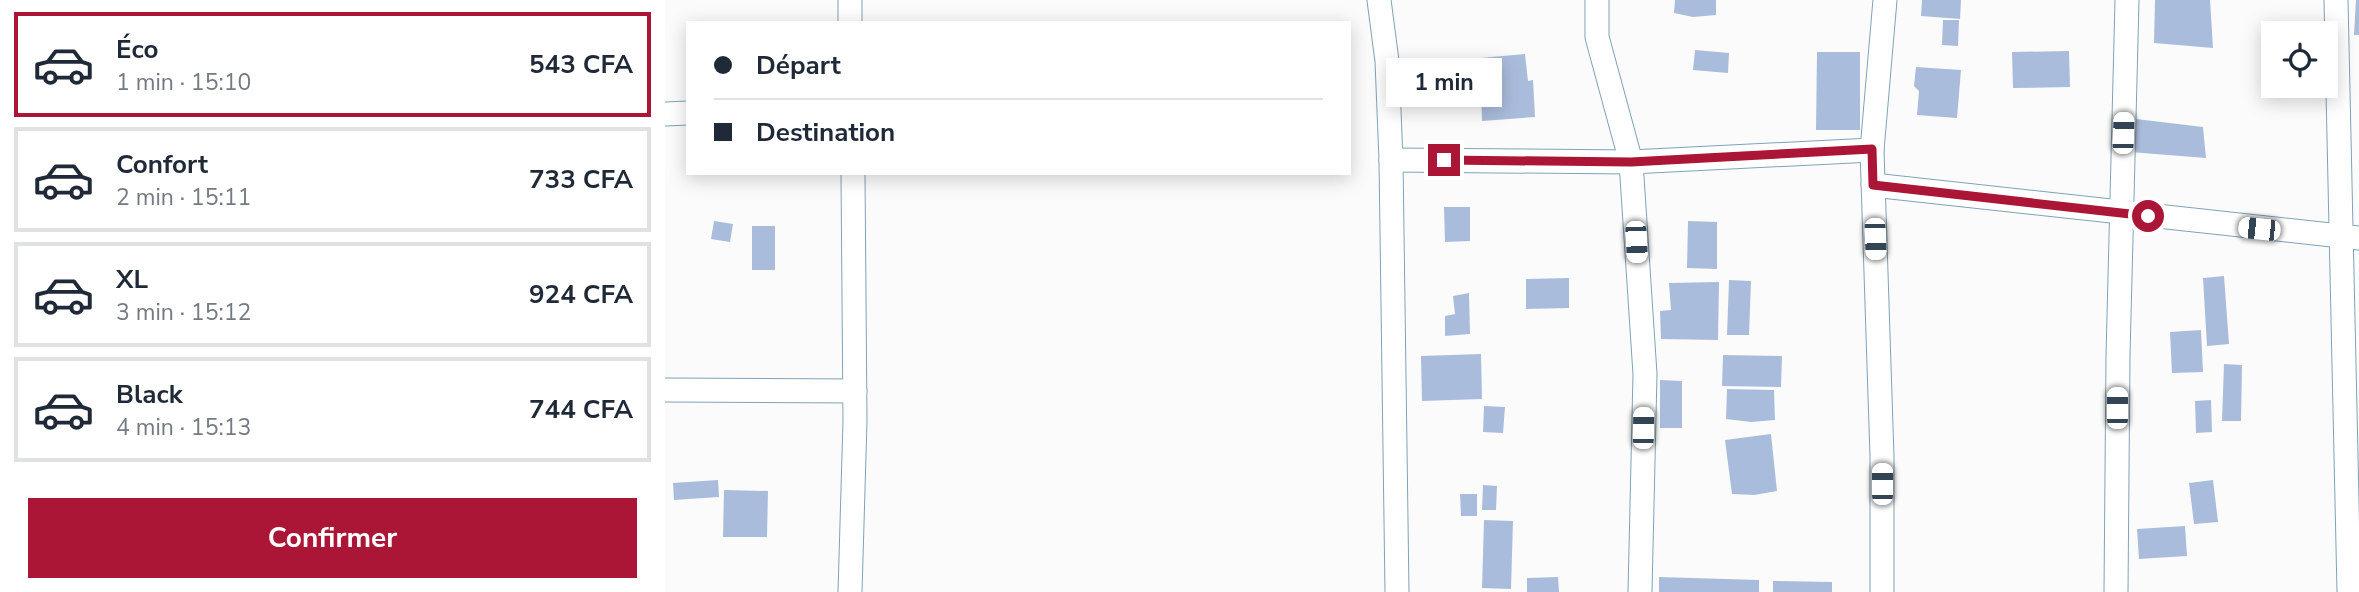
<!DOCTYPE html>
<html lang="fr">
<head>
<meta charset="utf-8">
<style>
  body { margin:0; font-family:"Nunito Sans",sans-serif; background:#f2f2f3; color:#1f2937; height:100vh; display:flex; flex-direction:column; font-size:26px; white-space:nowrap }
  * { box-sizing:border-box; margin:0 }
  p { font-size:23px; color:#747a83 }
  .icon { flex:none; width:38px; height:38px; fill:none; stroke:currentColor; stroke-width:2; stroke-linecap:round; stroke-linejoin:round }
  .map { position:relative; flex:1; overflow:hidden }
  .panel { display:flex; flex-direction:column; background:#fff; width:665px }
  .panel>* { flex:none }
  .guide { position:absolute; left:21px; top:21px; width:665px; height:154px; border-radius:0px; box-shadow:0 4px 18px #0003; display:grid; align-content:center; height:154px; padding:0 28px; background:#fff }
  .tools { position:absolute; left:1596px; top:21px; display:grid; gap:14px }
  .tools a { display:grid; place-items:center; width:77px; height:77px; border-radius:0px; background:#fff; box-shadow:0 4px 18px #0003; font-size:35px }
  .end { position:absolute; width:32px; height:32px; margin:-16px; border:9px solid #ab1637; background:#fff; box-shadow:0 0 0 4px #fff }
  .from { border-radius:50% }
  .bubble { position:absolute; height:49px; border-radius:0px; background:#fff; box-shadow:0 4px 18px #0003; font-size:23px; font-weight:700; line-height:49px; text-align:center }
  .car { position:absolute; width:21px; height:42px; margin:-21px -10px; border-radius:9px; box-shadow:0 0 5px 2px #0007; background:linear-gradient(#fff 24%,#345 0 40%,#fff 0 76%,#345 0 86%,#fff 0) }
  .guide b { display:flex; align-items:center; gap:24px; height:66px; font-size:26px }
  .guide b+b { border-top:2px solid #e0e1e3 }
  .guide i { width:18px; height:18px; background:#1f2937 }
  ul { padding:12px 0 0; list-style:none }
  li { display:flex; align-items:center; gap:21px; height:105px; margin:0 14px 10px; padding:0 14px; border:4px solid #e0e1e3; border-radius:0px }
  li div { flex:1 }
  li b { display:block; font-size:26px }
  li em { font-style:normal; font-weight:700 }
  li.current { border-color:#ab1637 }
  li>.icon { width:63px; height:63px; stroke-width:1.5 }
  .action { display:flex; gap:14px; margin-top:auto; padding:14px 28px }
  .action a { flex:1; height:80px; border-radius:0px; background:#ab1637; color:#fff; font-size:28px; font-weight:700; line-height:80px; text-align:center }
  main { display:flex; flex:1; min-height:0 }
  .map>svg:first-child { display:block }
  .building { fill:#aabcdc }
  .lines { fill:none; stroke-linecap:round; stroke-linejoin:round }
  .street-casing { stroke:#7ea3b7; stroke-width:25 }
  .street { stroke:#fff; stroke-width:23 }
  .route { stroke:#ab1637; stroke-width:9 }
</style>
</head>
<body>
<main>
<section class="panel">
<ul>
<li class="current"><svg class="icon" aria-label="car" viewBox="0 0 24 24"><path d="M5 17H2v-5l4-1 3-4h7l3 4 3 1v5h-3M9 17h6M6 11h13"/><circle cx="7" cy="17" r="2"/><circle cx="17" cy="17" r="2"/></svg><div><b>Éco</b><p>1 min · 15:10</p></div><em>543 CFA</em></li>
<li><svg class="icon" aria-label="car" viewBox="0 0 24 24"><path d="M5 17H2v-5l4-1 3-4h7l3 4 3 1v5h-3M9 17h6M6 11h13"/><circle cx="7" cy="17" r="2"/><circle cx="17" cy="17" r="2"/></svg><div><b>Confort</b><p>2 min · 15:11</p></div><em>733 CFA</em></li>
<li><svg class="icon" aria-label="car" viewBox="0 0 24 24"><path d="M5 17H2v-5l4-1 3-4h7l3 4 3 1v5h-3M9 17h6M6 11h13"/><circle cx="7" cy="17" r="2"/><circle cx="17" cy="17" r="2"/></svg><div><b>XL</b><p>3 min · 15:12</p></div><em>924 CFA</em></li>
<li><svg class="icon" aria-label="car" viewBox="0 0 24 24"><path d="M5 17H2v-5l4-1 3-4h7l3 4 3 1v5h-3M9 17h6M6 11h13"/><circle cx="7" cy="17" r="2"/><circle cx="17" cy="17" r="2"/></svg><div><b>Black</b><p>4 min · 15:13</p></div><em>744 CFA</em></li>
</ul>
<div class="action"><a>Confirmer</a></div>
</section>
<div class="map">
<svg width="1694" height="592" viewBox="0 0 1694 592">
  <rect width="100%" height="100%" fill="#fbfbfb"/>
  <g class="building">
    <polygon points="1010,0 1051,0 1051,15 1028,17 1009,13"/>
    <polygon points="1257,0 1296,0 1295,19 1256,16"/>
    <polygon points="1490,0 1545,0 1548,48 1489,43"/>
    <polygon points="1691,0 1694,0 1694,35 1689,35"/>
    <polygon points="1278,20 1294,20 1293,46 1277,45"/>
    <polygon points="1030,50 1064,53 1063,73 1028,70"/>
    <polygon points="1404,51 1405,87 1348,88 1347,52"/>
    <polygon points="1152,52 1195,52 1195,130 1151,130"/>
    <polygon points="860,54 863,81 868,80 870,117 817,121 815,58"/>
    <polygon points="1251,67 1296,70 1292,118 1252,115 1254,91 1249,86"/>
    <polygon points="1471,119 1538,127 1541,158 1465,152"/>
    <polygon points="779,207 805,207 805,241 780,242"/>
    <polygon points="49,221 68,224 65,242 46,239"/>
    <polygon points="1023,221 1052,222 1052,269 1022,268"/>
    <rect x="87" y="226" width="23" height="44"/>
    <polygon points="1559,276 1564,344 1542,346 1538,278"/>
    <polygon points="904,278 904,308 861,309 861,279"/>
    <polygon points="1064,280 1086,281 1084,335 1062,335"/>
    <polygon points="1054,282 1053,340 996,339 995,311 1006,310 1004,283"/>
    <polygon points="804,293 805,334 780,336 780,316 790,314 788,296"/>
    <polygon points="1536,330 1538,372 1507,373 1505,332"/>
    <polygon points="816,354 817,399 757,401 756,356"/>
    <polygon points="1058,355 1117,356 1116,387 1057,386"/>
    <polygon points="1559,364 1577,365 1576,421 1557,421"/>
    <polygon points="995,380 1017,381 1017,428 995,428"/>
    <polygon points="1062,389 1109,390 1110,420 1086,422 1061,419"/>
    <polygon points="1546,400 1547,432 1531,433 1530,401"/>
    <polygon points="819,406 840,407 838,433 818,432"/>
    <polygon points="1106,434 1112,491 1089,495 1067,494 1060,440"/>
    <polygon points="53,480 54,497 9,500 8,483"/>
    <polygon points="1548,480 1553,522 1529,524 1524,483"/>
    <polygon points="818,485 832,486 831,510 817,510"/>
    <polygon points="59,490 103,491 102,537 58,537"/>
    <polygon points="795,494 812,494 812,516 796,516"/>
    <polygon points="819,520 848,521 846,589 817,588"/>
    <polygon points="1520,526 1522,556 1474,559 1472,529"/>
    <polygon points="893,577 894,592 862,592 862,578"/>
    <polygon points="994,577 1094,580 1094,592 994,592"/>
    <polygon points="1108,581 1167,582 1167,592 1108,592"/>
  </g>
  <g class="lines">
    <g class="street-casing">
      <g id="street">
        <polyline points="185,0 185,23"/>
        <polyline points="714,0 722,61 726,160 732,592"/>
        <polyline points="932,0 932,37 966,162 980,374 975,592"/>
        <polyline points="1671,0 1684,592"/>
        <polyline points="0,114 23,113"/>
        <polyline points="726,160 966,162 1207,150"/>
        <polyline points="1208,185 1694,238"/>
        <polyline points="0,390 190,391"/>
        <polyline points="185,592 190,421 188,173"/>
        <polyline points="1217,592 1217,457 1207,150 1220,0"/>
        <polyline points="1451,592 1453,356 1462,0"/>
      </g>
    </g>
    <use href="#street" class="street"/>
  </g>
  <g class="lines">
    <polyline class="route" points="779,160 966,162 1207,149 1208,185 1483,216"/>
  </g>
</svg>
<div class="tools">
<a><svg class="icon" aria-label="locate" viewBox="0 0 24 24"><circle cx="12" cy="12" r="6"/><path d="M12 2v4M12 18v4M2 12h4M18 12h4"/></svg></a>
</div>
<i class="end from" style="left:1483px;top:216px"></i>
<i class="end" style="left:779px;top:160px"></i>
<div class="bubble" style="left:721px;top:58px;width:116px">1 min</div>
<i class="car" style="left:1458px;top:133px;rotate:2deg"></i>
<i class="car" style="left:1594px;top:229px;rotate:276deg"></i>
<i class="car" style="left:1210px;top:239px;rotate:178deg"></i>
<i class="car" style="left:971px;top:242px;rotate:177deg"></i>
<i class="car" style="left:1452px;top:408px;rotate:0deg"></i>
<i class="car" style="left:978px;top:428px;rotate:1deg"></i>
<i class="car" style="left:1217px;top:484px;rotate:0deg"></i>
<div class="guide">
<b><i class="from"></i>Départ</b>
<b><i></i>Destination</b>
</div>
</div>
</main>
</body>
</html>
